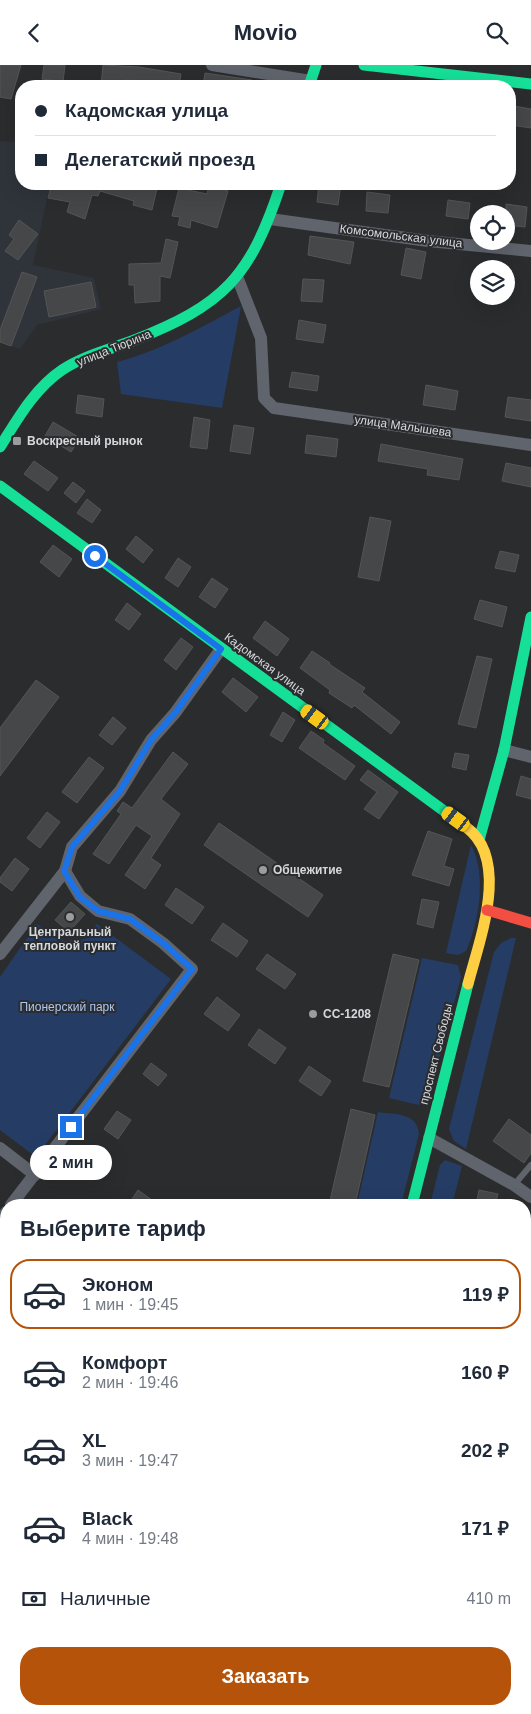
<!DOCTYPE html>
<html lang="ru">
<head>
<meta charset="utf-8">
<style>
  body { margin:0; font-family:Helvetica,sans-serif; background:#f6f6f7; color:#1f2937; height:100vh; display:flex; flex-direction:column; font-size:19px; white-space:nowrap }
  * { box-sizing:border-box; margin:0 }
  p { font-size:16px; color:#747a83 }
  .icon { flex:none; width:28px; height:28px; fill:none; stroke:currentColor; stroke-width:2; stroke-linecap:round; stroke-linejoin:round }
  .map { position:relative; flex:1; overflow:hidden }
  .panel { position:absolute; left:0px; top:1134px; width:531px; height:516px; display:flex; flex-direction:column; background:#fff; border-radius:20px 20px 0 0; box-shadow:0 5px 20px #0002 }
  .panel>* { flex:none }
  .guide { position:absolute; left:15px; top:15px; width:501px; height:110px; border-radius:20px; box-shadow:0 5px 20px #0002; display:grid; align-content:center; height:110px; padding:0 20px; background:#fff }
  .buttons { position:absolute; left:470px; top:140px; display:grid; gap:10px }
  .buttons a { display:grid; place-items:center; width:45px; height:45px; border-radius:50%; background:#fff; box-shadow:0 5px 20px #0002; font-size:25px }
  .end { position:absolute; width:22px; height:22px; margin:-11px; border:6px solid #1a73e8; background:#fff; box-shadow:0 0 0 2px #fff }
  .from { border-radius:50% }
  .bubble { position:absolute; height:35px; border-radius:18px; background:#fff; box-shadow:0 5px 20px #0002; font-size:16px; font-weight:600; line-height:35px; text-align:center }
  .car { position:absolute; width:15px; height:30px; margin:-15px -8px; border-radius:6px; box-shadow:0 0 4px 1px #0007; background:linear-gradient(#f5c518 24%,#345 0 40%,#f5c518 0 76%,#345 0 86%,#f5c518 0) }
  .guide b { display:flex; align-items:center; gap:18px; height:48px; font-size:19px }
  .guide b+b { border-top:1px solid #e0e1e3 }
  .guide i { width:12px; height:12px; background:#1f2937 }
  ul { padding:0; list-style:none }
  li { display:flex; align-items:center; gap:15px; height:70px; margin:0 10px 8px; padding:0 10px; border:2px solid transparent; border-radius:20px }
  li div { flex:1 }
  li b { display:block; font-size:19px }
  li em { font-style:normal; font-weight:600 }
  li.active { border-color:#b45309 }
  li>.icon { width:45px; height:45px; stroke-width:1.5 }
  h2 { padding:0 20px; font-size:22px; line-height:60px }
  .pay { display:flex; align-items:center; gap:12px; height:55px; padding:0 20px; font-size:19px }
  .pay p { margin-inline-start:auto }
  .action { display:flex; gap:10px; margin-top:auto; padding:10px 20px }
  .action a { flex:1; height:58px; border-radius:20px; background:#b45309; color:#fff; font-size:20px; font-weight:600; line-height:58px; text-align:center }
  header { display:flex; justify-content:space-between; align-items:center; height:65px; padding:0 20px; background:#fff; font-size:22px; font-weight:600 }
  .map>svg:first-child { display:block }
  .built { fill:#2f343b }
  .green { fill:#253d65 }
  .building { fill:#464749; stroke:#545557 }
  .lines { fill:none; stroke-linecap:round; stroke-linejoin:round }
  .lane { stroke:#5f646d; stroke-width:6 }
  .street { stroke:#5f646d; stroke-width:12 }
  .fast { stroke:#16e098; stroke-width:11 }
  .slow { stroke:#ffcf43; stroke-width:11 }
  .jam { stroke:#f24e42; stroke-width:11 }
  .route { stroke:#1a73e8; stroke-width:6 }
  .poi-dot { fill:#9a9c9e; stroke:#2a2c2f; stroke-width:2 }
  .labels { text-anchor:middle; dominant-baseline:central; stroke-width:4; stroke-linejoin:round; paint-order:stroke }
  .street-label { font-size:12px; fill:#d6d8da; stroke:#2a2c2f }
  .poi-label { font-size:12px; font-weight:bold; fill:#d6d8da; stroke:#2a2c2f; text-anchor:start }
  .park-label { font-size:12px; fill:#adc6ef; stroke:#2a2c2f }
</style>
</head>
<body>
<header><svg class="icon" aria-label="back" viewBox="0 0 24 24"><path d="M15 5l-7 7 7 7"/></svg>Movio<svg class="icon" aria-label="search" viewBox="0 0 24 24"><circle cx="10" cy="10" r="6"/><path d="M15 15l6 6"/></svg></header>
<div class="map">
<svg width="531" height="1649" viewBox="0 0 531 1649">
  <rect width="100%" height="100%" fill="#2b2c2e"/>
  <polygon class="built" points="0,76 21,77 21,119 50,119 33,200 94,213 101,244 37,260 20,284 0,277"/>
  <g class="green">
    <path d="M241 241 222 343 121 329 117 297C162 285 200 263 241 241Z"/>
    <path d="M471 780C487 809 479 857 466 886L458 890 446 888Z"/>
    <polygon points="37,859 65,876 85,874 97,859 171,914 36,1092 0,1065 0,912"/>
    <polygon points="511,873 516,873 466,1084 454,1076 449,1064 494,887 501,878"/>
    <polygon points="422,893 458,900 461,912 428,1035 419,1040 389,1033"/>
    <path d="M378 1047C396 1050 417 1047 419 1069L401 1140H357Z"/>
    <polygon points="445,1095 462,1101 452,1140 430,1140 440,1100"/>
  </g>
  <g class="building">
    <polygon points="0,0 21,0 11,34 0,32"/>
    <polygon points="44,0 65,0 63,17 42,14"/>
    <polygon points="103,0 139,2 181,9 179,21 146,21 147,17 126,15 126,19 116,18 115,21 101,21"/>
    <polygon points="205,8 252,15 251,21 203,21"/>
    <polygon points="514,41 531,44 531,63 511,60"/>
    <polygon points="69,119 158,119 152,145 133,140 134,136 100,126 98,131 92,130 85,154 67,147 70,137 48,133 51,121 67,124"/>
    <polygon points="319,119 341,119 338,140 317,137"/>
    <polygon points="209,121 228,126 217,163 191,155 190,163 178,160 180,152 172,151 179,123 207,129"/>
    <polygon points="367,127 390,130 388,148 366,146"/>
    <polygon points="448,135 470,138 468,154 446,151"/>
    <polygon points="506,139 527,142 525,162 506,160"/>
    <polygon points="19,155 38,169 18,195 5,186 14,174 9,170"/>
    <polygon points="310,171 354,177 350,199 308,190"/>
    <polygon points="166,174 178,177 170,213 160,211 160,236 135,238 134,220 129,220 129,199 161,198"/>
    <polygon points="406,183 426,187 421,214 401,210"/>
    <polygon points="22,207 37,212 11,281 0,277 0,265"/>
    <polygon points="303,214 324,215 322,237 301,236"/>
    <polygon points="91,217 96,242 49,252 44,226"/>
    <polygon points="299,255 326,260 323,278 296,274"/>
    <polygon points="292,307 319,311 317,326 289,322"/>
    <polygon points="426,320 458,326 455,345 423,340"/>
    <polygon points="78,330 104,334 102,352 76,348"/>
    <polygon points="508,332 531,335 531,356 505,352"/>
    <polygon points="194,352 210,355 207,384 190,382"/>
    <polygon points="53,357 80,373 71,387 45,371"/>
    <polygon points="234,360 254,363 250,389 230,386"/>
    <polygon points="307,370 338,374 336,392 305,388"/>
    <polygon points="381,379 463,394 459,415 427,410 428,404 378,396"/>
    <polygon points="34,396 58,413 48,426 24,409"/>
    <polygon points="506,398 531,403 531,422 502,416"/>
    <polygon points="73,417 85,426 76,438 64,428"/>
    <polygon points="87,434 101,445 92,458 77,448"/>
    <polygon points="370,452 391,456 379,516 358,512"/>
    <polygon points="136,471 153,485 143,498 126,484"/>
    <polygon points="53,480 72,494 59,512 40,497"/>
    <polygon points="500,486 519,490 515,507 495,503"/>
    <polygon points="178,493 191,502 178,522 165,513"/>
    <polygon points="212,513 228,524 215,543 199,532"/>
    <polygon points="480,535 507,542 502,562 474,554"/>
    <polygon points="127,538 141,549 129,565 115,555"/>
    <polygon points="265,556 289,574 277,591 253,573"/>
    <polygon points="181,573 193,582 176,605 164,595"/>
    <polygon points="312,586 330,598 329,599 365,623 362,627 400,657 391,669 354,640 352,643 329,628 330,625 300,603"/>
    <polygon points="477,591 492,594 476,663 458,659"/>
    <polygon points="233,613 258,632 246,647 222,627"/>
    <polygon points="36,615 59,632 0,711 0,663"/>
    <polygon points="283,647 295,655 282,677 270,670"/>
    <polygon points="113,652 126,663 112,680 99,670"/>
    <polygon points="311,666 324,675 323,678 355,701 345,715 299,683"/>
    <polygon points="173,687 188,699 161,734 180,749 151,793 161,800 145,824 125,810 152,771 136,760 109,799 93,789 121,749 117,746 123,737 132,743"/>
    <polygon points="455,688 469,690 466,705 452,702"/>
    <polygon points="89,692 104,703 77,738 62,727"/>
    <polygon points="368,705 398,727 379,754 364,744 377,727 360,715"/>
    <polygon points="521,711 531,714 531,734 516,730"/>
    <polygon points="47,747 60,757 40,783 27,773"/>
    <polygon points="219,758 323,830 308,852 204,780"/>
    <polygon points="428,766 452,774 444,801 454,804 449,821 412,810"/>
    <polygon points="15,793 29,804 12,826 0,817 0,813"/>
    <polygon points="176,823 204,842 192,859 165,840"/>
    <polygon points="422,834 439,837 433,863 417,859"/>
    <polygon points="71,837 85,849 69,867 55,855"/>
    <polygon points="223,858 248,876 237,892 211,875"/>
    <polygon points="267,889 296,909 285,924 256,904"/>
    <polygon points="393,889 419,895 389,1022 363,1016"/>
    <polygon points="217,932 240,950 228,966 204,949"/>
    <polygon points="259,964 286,983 275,999 248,980"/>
    <polygon points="151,998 167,1010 158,1021 143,1009"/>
    <polygon points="309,1001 331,1016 321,1031 299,1016"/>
    <polygon points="351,1044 375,1050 355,1140 329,1140"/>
    <polygon points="117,1046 131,1055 118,1074 104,1064"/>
    <polygon points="509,1054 531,1070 531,1088 524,1098 493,1076"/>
    <polygon points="85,1083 104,1096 92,1113 73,1100"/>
    <polygon points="138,1125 159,1140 128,1140"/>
    <polygon points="479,1125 498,1129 495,1140 476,1140"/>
  </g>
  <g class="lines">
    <polyline class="lane" points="514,1120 531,1100"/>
    <g class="street">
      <polyline points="212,0 311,16"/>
      <polyline points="270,154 428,176 531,186"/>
      <polyline points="238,214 261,273 264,333 274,343 531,380"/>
      <polyline points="504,685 531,692"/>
      <polyline points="0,889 65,806 72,782 120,726 151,675 175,648 221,584"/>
      <polyline points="429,1073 514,1120 531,1132"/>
      <polyline points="0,1083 35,1110"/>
      <polyline points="11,1140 192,904 163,878 130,854 98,846 80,831 65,806"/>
      <polyline points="0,1157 6,1147"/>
      <polyline points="525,1458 531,1462"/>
    </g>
    <g class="fast">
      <polyline points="364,0 531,19"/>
      <polyline points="309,21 316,0"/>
      <path d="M0 382C17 355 34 324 62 305 83 291 108 285 132 276 224 240 250 213 281 119"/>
      <polyline points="0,421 466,762"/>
      <polyline points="479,775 504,685 531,552"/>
      <polyline points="412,1140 468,919"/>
      <polyline points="0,1424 6,1429"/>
      <polyline points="287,1649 289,1644"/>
    </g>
    <g class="slow">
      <path d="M466 762C511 795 479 876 468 919"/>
      <polyline points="305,1644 313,1649"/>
    </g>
    <polyline class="jam" points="487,845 531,858"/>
  </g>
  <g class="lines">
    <polyline class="route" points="71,1062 192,904 163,878 130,854 98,846 80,832 64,806 72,782 120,726 151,675 175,648 221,584 95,491"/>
  </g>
  <g class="poi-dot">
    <rect x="12" y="371" width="10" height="10" rx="2.5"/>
    <circle cx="263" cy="805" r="5"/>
    <circle cx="70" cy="852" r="5"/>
    <circle cx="313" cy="949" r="5"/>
  </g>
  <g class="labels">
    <g class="street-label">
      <text transform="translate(401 171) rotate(7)">Комсомольская улица</text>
      <text transform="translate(114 283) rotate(-22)">улица Тюрина</text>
      <text transform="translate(403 361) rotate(8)">улица Малышева</text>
      <text transform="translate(265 599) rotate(36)">Кадомская улица</text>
      <text transform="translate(436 989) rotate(-76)">проспект Свободы</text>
    </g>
    <g class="poi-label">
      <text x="27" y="376">Воскресный рынок</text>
      <text x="273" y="805">Общежитие</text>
      <text x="70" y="867" text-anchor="middle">Центральный<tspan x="70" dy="14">тепловой пункт</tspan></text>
      <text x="323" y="949">СС-1208</text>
    </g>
    <g class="park-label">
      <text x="67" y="942">Пионерский парк</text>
    </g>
  </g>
</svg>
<div class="buttons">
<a><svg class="icon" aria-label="locate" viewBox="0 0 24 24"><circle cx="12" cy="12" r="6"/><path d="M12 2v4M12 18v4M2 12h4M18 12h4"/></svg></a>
<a><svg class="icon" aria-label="layers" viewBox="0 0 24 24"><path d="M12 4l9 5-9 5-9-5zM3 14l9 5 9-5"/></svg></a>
</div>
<i class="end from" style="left:95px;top:491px"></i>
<i class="end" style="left:71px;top:1062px"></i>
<div class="bubble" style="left:30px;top:1080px;width:82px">2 мин</div>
<i class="car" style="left:315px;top:652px;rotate:306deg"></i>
<i class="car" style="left:456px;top:754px;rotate:306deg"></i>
<div class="guide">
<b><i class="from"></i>Кадомская улица</b>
<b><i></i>Делегатский проезд</b>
</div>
<section class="panel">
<h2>Выберите тариф</h2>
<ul>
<li class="active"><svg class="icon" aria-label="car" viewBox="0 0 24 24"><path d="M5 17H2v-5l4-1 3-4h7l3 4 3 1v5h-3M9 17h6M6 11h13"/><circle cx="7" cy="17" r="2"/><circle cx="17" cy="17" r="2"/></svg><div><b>Эконом</b><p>1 мин · 19:45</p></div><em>119 ₽</em></li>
<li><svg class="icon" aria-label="car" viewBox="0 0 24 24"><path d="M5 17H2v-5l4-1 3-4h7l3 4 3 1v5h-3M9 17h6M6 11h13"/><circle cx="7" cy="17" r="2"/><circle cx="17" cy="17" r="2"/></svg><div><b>Комфорт</b><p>2 мин · 19:46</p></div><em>160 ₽</em></li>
<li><svg class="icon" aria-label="car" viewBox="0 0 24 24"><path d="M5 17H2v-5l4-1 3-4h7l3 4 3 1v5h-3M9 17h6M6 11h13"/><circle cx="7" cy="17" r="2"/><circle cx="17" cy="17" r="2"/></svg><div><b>XL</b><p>3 мин · 19:47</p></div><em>202 ₽</em></li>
<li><svg class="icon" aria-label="car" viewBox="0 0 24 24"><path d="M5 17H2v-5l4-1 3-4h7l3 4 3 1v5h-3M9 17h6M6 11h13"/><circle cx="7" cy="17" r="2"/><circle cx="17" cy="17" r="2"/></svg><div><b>Black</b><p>4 мин · 19:48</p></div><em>171 ₽</em></li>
</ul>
<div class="pay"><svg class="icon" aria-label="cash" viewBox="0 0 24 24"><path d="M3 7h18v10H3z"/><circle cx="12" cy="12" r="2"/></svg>Наличные<p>410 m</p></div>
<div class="action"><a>Заказать</a></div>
</section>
</div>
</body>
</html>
